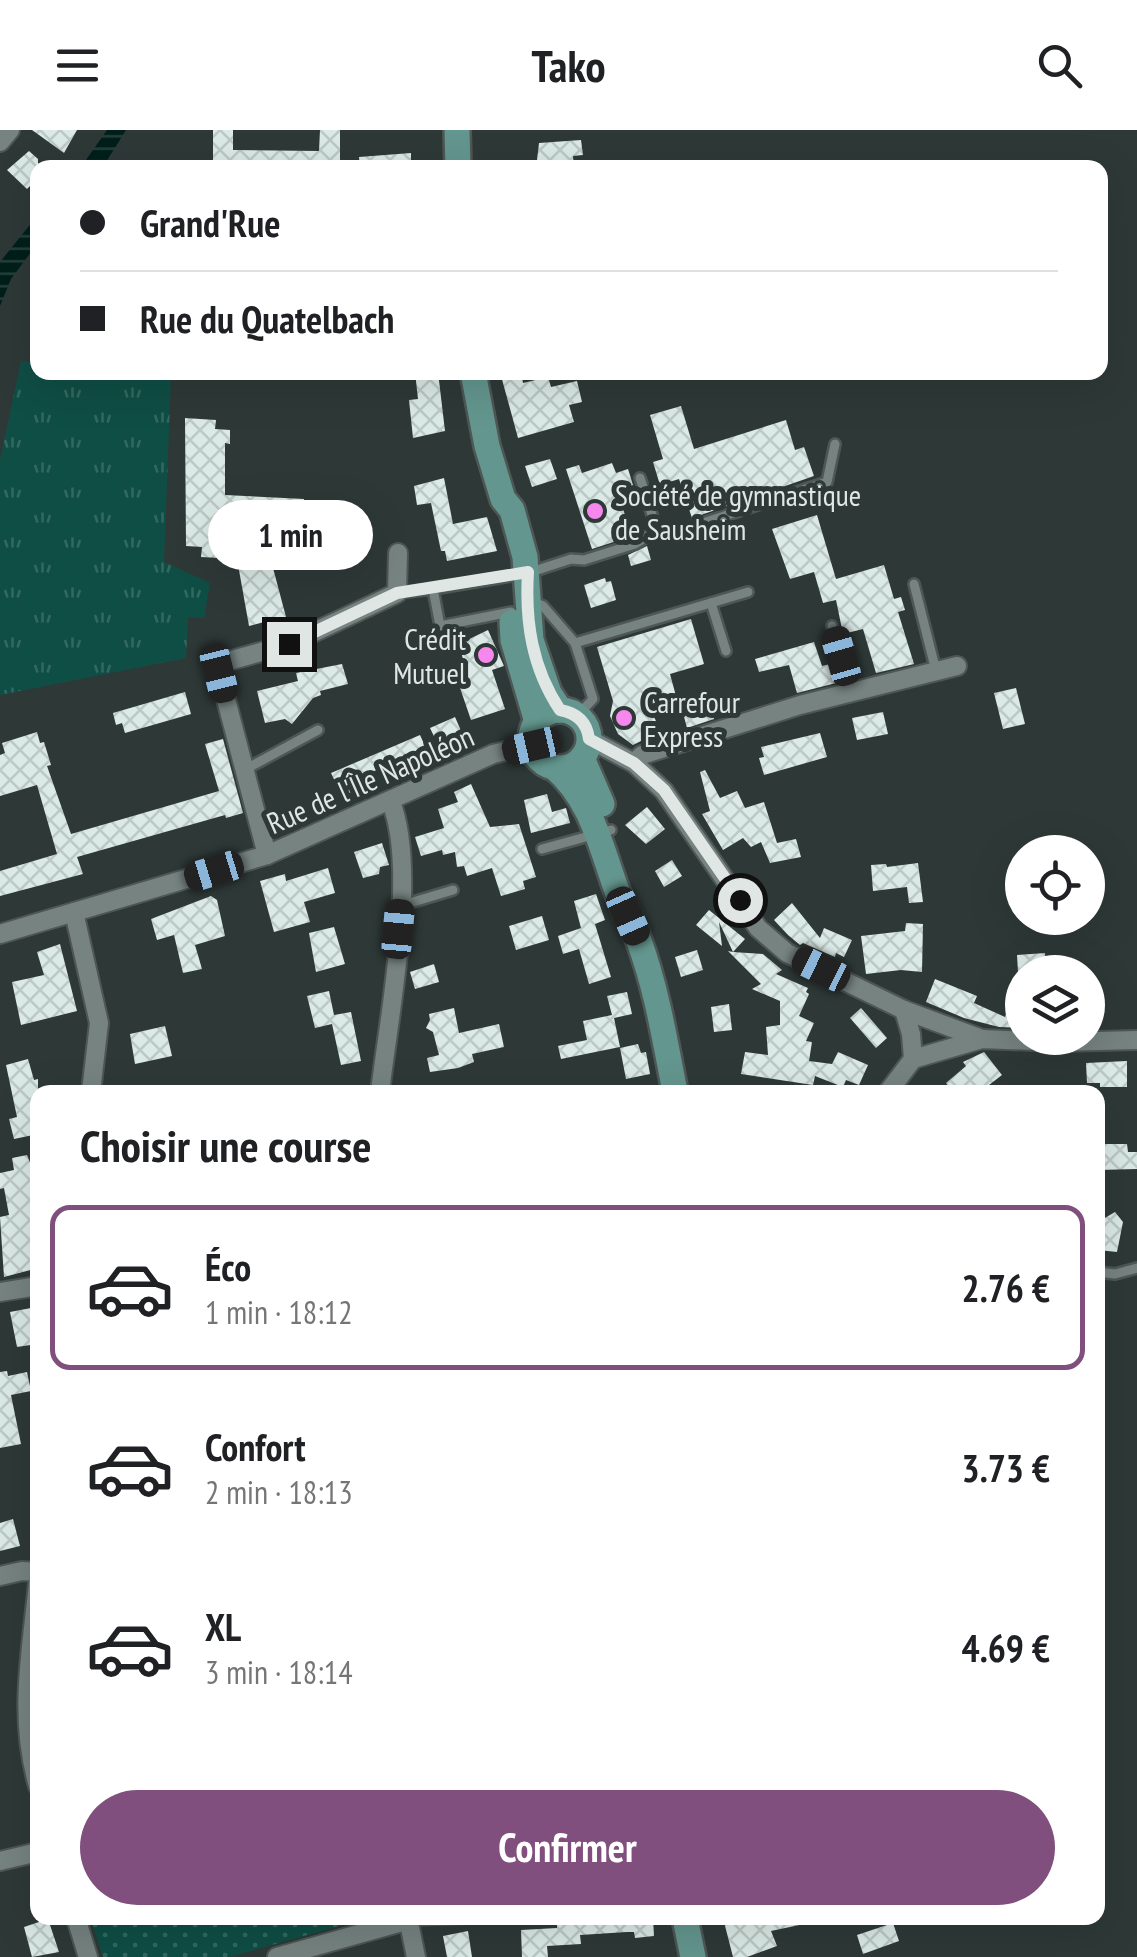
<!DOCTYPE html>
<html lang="fr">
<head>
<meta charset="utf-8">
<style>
  body { margin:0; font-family:"PT Sans Narrow",sans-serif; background:#f2f2f2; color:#202124; height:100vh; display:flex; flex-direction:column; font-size:38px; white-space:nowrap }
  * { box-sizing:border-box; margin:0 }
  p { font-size:32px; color:#757577 }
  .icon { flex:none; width:55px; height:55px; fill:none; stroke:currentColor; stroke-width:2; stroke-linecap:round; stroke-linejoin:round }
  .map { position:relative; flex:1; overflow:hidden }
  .side { position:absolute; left:30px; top:955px; width:1075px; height:840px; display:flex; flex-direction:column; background:#fff; border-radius:20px; box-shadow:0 10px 40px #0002 }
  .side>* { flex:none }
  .top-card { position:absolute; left:30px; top:30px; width:1078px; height:220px; border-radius:20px; box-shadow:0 10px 40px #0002; display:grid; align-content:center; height:220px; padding:0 50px; background:#fff }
  .tools { position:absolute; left:1005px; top:705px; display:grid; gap:20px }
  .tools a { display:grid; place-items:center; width:100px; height:100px; border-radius:50%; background:#fff; box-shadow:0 10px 40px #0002; font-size:50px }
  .end { position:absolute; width:45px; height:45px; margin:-22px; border:12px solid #dfe6e4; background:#111; box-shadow:0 0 0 5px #111 }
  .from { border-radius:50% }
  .bubble { position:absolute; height:70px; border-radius:35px; background:#fff; box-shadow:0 10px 40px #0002; font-size:32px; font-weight:800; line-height:70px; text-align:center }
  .car { position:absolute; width:30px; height:60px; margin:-30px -15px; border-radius:12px; box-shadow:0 0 8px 2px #0007; background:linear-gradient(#222 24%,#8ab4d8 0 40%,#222 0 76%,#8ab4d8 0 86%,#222 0) }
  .top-card b { display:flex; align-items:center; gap:35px; height:95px; font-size:38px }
  .top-card b+b { border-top:2px solid #e0e0e0 }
  .top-card i { width:25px; height:25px; background:#202124 }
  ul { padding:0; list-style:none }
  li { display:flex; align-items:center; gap:30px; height:165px; margin:0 20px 15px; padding:0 30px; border:5px solid transparent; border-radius:20px }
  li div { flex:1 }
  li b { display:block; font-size:38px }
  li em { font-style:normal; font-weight:800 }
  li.current { border-color:#804f7e }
  li>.icon { width:90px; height:90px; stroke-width:1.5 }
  h2 { padding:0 50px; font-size:45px; line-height:120px }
  .cta { display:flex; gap:20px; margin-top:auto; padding:20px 50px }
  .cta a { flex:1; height:115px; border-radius:60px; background:#804f7e; color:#fff; font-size:40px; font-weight:800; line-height:115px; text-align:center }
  header { display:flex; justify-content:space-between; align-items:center; height:130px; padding:0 50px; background:#fff; font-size:45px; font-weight:800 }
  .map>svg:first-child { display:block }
  .grass { fill:url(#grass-dots) }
  .park { fill:url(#park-tufts) }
  .water { fill:url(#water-rules) }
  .building { fill:url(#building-cross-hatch) }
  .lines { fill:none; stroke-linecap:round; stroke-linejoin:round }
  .lane-casing { stroke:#4e5755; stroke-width:14 }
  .street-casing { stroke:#4e5755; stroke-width:22 }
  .secondary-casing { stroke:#4e5755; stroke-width:30 }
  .lane { stroke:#768380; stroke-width:9 }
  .street { stroke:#768380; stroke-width:18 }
  .secondary { stroke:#63968e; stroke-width:25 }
  .route { stroke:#dfe6e4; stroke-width:12 }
  .poi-dot { fill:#f688ed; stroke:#2e3937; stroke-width:4 }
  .labels { text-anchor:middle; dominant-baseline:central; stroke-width:10; stroke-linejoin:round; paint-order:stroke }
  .poi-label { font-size:30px; fill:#dfe6e4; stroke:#2e3937; text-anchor:start }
  .street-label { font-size:30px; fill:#dfe6e4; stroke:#2e3937 }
</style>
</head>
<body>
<header><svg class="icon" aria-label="menu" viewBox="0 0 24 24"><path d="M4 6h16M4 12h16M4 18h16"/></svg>Tako<svg class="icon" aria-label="search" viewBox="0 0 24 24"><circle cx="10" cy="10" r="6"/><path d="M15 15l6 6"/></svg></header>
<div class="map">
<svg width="1137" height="1827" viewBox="0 0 1137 1827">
  <defs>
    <pattern id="grass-dots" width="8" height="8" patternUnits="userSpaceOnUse" patternTransform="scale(2.5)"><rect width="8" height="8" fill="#0f4e45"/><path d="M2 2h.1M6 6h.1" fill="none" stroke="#326860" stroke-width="1.8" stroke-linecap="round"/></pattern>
    <pattern id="park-tufts" width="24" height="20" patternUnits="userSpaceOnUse" patternTransform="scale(2.5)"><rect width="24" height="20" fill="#0f4e45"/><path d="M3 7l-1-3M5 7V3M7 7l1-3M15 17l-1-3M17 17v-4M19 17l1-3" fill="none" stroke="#326860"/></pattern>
    <pattern id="water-rules" width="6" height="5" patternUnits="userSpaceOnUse" patternTransform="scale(2.5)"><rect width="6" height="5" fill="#001f1a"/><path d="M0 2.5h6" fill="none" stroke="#25403b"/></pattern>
    <pattern id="building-cross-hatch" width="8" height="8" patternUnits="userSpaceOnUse" patternTransform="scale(2.5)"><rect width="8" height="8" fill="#dbeae6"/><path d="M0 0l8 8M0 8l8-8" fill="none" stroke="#bdc9c6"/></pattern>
  </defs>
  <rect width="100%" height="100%" fill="#2e3937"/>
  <polygon class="grass" points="90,1788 368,1788 229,1827 103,1827"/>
  <polygon class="park" points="21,231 37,233 38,242 171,246 164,432 210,453 204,488 188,487 186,528 0,565 0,330"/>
  <g class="water">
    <polygon points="107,0 126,0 103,37 81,37"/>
    <polygon points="37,86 37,114 11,149 0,176 0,132"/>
  </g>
  <g class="building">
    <polygon points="32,0 77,0 64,23"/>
    <polygon points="213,0 233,0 233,20 319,21 320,0 340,0 340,38 213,38"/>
    <polygon points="581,10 583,25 573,26 574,38 540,38 537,30 539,13"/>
    <polygon points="29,21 38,29 38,48 27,59 7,40"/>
    <polygon points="411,23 411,38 360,38 359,27"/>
    <polygon points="415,242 438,242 445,301 413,308 409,270 418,269"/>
    <polygon points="500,242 521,242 523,253 548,247 551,257 577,251 582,272 569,275 574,292 518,308"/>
    <polygon points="681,276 694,319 786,290 795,320 804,317 814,346 692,388 679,349 660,355 653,332 663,329 650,285"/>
    <polygon points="185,288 216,290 215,299 230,300 230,314 225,313 225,365 304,369 302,421 268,419 286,487 281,488 283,497 267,501 264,492 249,496 237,429 201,427 202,417 186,416"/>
    <polygon points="550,329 557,349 532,357 525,336"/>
    <polygon points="612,333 616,343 628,339 633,355 617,361 632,406 592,419 566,339 579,335 582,343"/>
    <polygon points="444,348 453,394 487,387 497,421 447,431 445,421 441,421 431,373 417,375 414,356"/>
    <polygon points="817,385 836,449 884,435 894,469 901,467 905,480 898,482 914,534 876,543 863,499 843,504 836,470 823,473 814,442 790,449 772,399"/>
    <polygon points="647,416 651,430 631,436 628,425"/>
    <polygon points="605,448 606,452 611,451 616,470 591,478 584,455"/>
    <polygon points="691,489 704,534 670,544 676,566 648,575 661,601 633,615 618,604 610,586 613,571 597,517"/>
    <polygon points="488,500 504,536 492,540 505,579 471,590 459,555 469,552 459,514"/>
    <polygon points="814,512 822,536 834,533 840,552 797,563 789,535 759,542 755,529"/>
    <polygon points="342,534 348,554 320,561 321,565 313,568 292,594 285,589 265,593 257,561 298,551 296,543"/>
    <polygon points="1016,558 1025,594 1003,599 994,563"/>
    <polygon points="185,562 191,584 125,603 122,593 116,595 113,583"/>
    <polygon points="699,575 700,578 711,575 714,589 687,598 682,579"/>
    <polygon points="883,582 888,604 857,610 852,588"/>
    <polygon points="455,587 465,610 441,621 430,598"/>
    <polygon points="37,602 40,613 44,612 51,635 47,636 71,704 219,661 205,614 223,609 243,683 226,688 225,685 77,727 83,744 0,766 0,741 57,724 37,655 0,666 0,625 5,623 2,613"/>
    <polygon points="820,603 827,627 764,645 759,628 764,627 761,617"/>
    <polygon points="420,605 425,616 410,624 415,633 397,642 393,632 364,646 368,655 348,664 345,657 339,660 331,643"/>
    <polygon points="705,640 720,668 737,661 745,678 764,672 777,713 796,709 801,727 770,733 761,712 751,717 743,708 723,720 702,684 710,681 700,642"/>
    <polygon points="471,654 490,697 519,694 536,747 523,751 525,759 501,766 492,738 467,746 464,736 457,737 455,722 443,725 442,720 421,726 415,707 444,698 438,679 458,672 454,662"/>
    <polygon points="547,664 552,682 566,678 570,693 531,703 524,670"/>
    <polygon points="647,677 665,699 646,714 625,695"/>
    <polygon points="382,713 389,735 380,737 379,744 363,748 354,722"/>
    <polygon points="672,730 682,746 664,757 655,741"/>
    <polygon points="918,733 923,772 909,773 907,757 873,761 871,735 886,734 887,737"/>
    <polygon points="328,738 335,763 304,772 310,792 274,802 260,751 285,744 286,751"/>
    <polygon points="596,764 605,790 595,794 611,847 589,854 579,819 563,824 558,806 581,798 574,771"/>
    <polygon points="211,766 217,770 225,806 195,815 202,839 183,843 174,805 157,810 151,789"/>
    <polygon points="792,773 820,808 824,798 852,810 844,827 836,823 835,827 803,813 800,815 788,805 774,790"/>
    <polygon points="709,780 745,809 733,822 763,824 782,840 776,844 808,858 806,862 809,864 799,886 814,893 806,911 812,912 809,931 832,934 838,922 868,935 859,955 846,950 843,957 815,946 813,955 741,944 745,922 768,925 766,897 780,895 780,871 752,859 761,854 728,821 733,822 719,792 722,816 696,795"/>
    <polygon points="542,786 549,810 516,820 509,796"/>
    <polygon points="906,793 923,794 922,842 901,840 866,844 861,806 905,801"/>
    <polygon points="334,797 345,834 316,842 309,803"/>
    <polygon points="60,814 77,881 21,895 12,852 44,845 37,822"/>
    <polygon points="697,820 703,840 681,847 675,827"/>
    <polygon points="1045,823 1046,842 1018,842 1017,825"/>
    <polygon points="434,834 439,852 415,859 410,842"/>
    <polygon points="935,849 977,866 974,873 1005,887 1007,880 1022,884 1022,898 999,897 964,888 926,872"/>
    <polygon points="329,861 334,885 351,882 361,931 341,935 332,894 315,898 307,866"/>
    <polygon points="627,862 632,884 614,888 620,917 561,929 558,916 587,910 583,891 612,885 607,866"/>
    <polygon points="729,874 732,900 714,902 711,877"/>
    <polygon points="454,878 459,903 499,894 504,917 472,924 474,932 458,938 430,942 427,928 439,925 433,902 426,898 430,890 429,884"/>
    <polygon points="861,878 887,908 876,918 850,888"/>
    <polygon points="165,896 172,926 135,934 130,904"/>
    <polygon points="638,914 641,923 646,922 650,944 626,949 620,918"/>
    <polygon points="984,922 1002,945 980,962 953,962 946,953 966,936 963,932"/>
    <polygon points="28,929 34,950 38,949 38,1004 14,1009 9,989 17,987 6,935"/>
    <polygon points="1127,931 1127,957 1100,957 1100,953 1087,953 1086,933"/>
    <polygon points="1098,1014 1127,1014 1128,1022 1137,1022 1137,1039 1098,1040"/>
    <polygon points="27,1025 38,1052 38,1066 30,1068 33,1094 38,1093 38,1138 4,1147 0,1087 9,1085 4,1058 0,1059 0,1043 14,1040 12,1028"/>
    <polygon points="1115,1082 1123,1092 1117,1122 1098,1120 1098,1092"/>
    <polygon points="31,1178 37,1214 17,1217 10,1182"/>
    <polygon points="7,1241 8,1246 27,1242 31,1261 11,1265 21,1314 0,1318 0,1242"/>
    <polygon points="13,1389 20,1416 0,1421 0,1393"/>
    <polygon points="557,1788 653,1788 654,1806 635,1808 634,1802 627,1802 580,1805 581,1814 547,1816 548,1827 522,1827 521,1800 557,1798"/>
    <polygon points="723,1788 803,1788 804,1794 771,1801 777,1816 747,1827 733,1827"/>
    <polygon points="48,1789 59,1822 32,1827 24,1797"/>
    <polygon points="893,1793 899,1811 863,1824 857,1805"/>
    <polygon points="468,1801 472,1827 447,1827 443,1806"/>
  </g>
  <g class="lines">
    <g class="lane-casing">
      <g id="lane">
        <polyline points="640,348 657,400"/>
        <polyline points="914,454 936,541"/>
        <polyline points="397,463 433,459"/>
        <polyline points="531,471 543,476 575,513"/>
        <polyline points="711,473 726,521"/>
        <polyline points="511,482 440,496 433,459 528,443 571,429 584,430 635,414 657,400 688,398 827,352 835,314"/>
        <polyline points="832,496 852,562"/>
        <polyline points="577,586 593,569 575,513 748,462"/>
        <polyline points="246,639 318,600"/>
        <polyline points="542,719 611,700"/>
        <polyline points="403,775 453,760"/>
        <polyline points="1098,1142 1115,1144 1137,1138"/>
        <polyline points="409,1790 468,1788"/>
      </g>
    </g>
    <g class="street-casing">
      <g id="street">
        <polyline points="0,12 10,0"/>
        <polyline points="589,609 634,633 664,661 758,798 787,823 904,880 982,909"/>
        <polyline points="634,633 642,625 800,575 957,536"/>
        <polyline points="267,725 219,543 225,532 289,514 397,463 398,423"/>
        <polyline points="74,782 99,893 91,962"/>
        <polyline points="0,804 267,725 493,624 532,615"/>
        <polyline points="913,929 982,909 1059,912 1137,910"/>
        <path d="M380 962C389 885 418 741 391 672"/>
        <polyline points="888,962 913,929 911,904 904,880"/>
        <polyline points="0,1162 38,1156"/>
        <polyline points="0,1446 22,1441 38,1442"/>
        <path d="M38 1453C31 1524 18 1586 38 1656"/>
        <polyline points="0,1731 38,1722"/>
        <polyline points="76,1788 88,1827"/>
        <polyline points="408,1788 416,1827"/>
        <polyline points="277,1827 409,1790"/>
      </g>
    </g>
    <g class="secondary-casing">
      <g id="secondary">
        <polyline points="457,0 458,38"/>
        <polyline points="473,242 487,316 503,369 512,380 525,427 531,510 549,563 560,580"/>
        <polyline points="512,492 513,510 537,592"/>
        <circle cx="560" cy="609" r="29"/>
        <polyline points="582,628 602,674"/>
        <path d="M554 637C592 670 600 715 617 761 623 778 633 794 639 811 657 860 665 911 675 962"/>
        <polyline points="685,1788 693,1827"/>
      </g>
    </g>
    <use href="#lane" class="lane"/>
    <use href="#street" class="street"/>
    <use href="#secondary" class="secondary"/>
  </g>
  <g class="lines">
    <path class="route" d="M289 514 397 463 528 442C525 492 532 538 560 580 577 583 587 592 589 609L634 633 664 660 740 770"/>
  </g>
  <g class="poi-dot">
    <circle cx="595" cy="381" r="10"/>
    <circle cx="486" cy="525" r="10"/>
    <circle cx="624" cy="588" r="10"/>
  </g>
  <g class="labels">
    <g class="poi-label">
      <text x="615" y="364">Société de gymnastique<tspan x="615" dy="34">de Sausheim</tspan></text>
      <text x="466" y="508" text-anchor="end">Crédit<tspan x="466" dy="34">Mutuel</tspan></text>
      <text x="644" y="571">Carrefour<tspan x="644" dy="34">Express</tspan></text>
    </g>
    <g class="street-label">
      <text transform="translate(370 649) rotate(-24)">Rue de l'Île Napoléon</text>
    </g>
  </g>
</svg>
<div class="tools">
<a><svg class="icon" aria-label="locate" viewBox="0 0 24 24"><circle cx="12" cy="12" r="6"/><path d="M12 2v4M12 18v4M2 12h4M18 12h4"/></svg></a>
<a><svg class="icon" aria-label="layers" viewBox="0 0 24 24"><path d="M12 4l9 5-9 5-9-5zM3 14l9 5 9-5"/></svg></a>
</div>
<i class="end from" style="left:740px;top:770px"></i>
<i class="end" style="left:289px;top:514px"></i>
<div class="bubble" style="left:208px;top:370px;width:165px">1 min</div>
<i class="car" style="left:841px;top:526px;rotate:344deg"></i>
<i class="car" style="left:219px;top:543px;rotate:166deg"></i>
<i class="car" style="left:532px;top:616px;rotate:257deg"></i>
<i class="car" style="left:214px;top:741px;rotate:253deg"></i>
<i class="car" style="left:628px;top:786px;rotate:156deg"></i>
<i class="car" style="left:398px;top:799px;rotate:5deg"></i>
<i class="car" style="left:821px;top:839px;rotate:296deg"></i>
<div class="top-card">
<b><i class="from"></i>Grand'Rue</b>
<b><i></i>Rue du Quatelbach</b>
</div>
<section class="side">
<h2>Choisir une course</h2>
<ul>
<li class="current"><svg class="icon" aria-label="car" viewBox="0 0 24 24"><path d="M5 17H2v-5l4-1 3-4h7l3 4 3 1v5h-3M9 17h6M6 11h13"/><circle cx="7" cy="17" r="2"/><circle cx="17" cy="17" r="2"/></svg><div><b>Éco</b><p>1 min · 18:12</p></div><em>2.76 €</em></li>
<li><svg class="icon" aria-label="car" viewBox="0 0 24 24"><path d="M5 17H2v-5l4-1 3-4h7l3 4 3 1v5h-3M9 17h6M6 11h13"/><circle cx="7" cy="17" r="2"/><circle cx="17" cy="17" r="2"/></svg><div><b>Confort</b><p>2 min · 18:13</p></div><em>3.73 €</em></li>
<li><svg class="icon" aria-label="car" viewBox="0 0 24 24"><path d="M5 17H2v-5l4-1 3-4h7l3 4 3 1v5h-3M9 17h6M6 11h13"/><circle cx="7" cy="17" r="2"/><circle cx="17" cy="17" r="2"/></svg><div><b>XL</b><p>3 min · 18:14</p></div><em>4.69 €</em></li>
</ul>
<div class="cta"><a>Confirmer</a></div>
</section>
</div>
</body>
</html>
